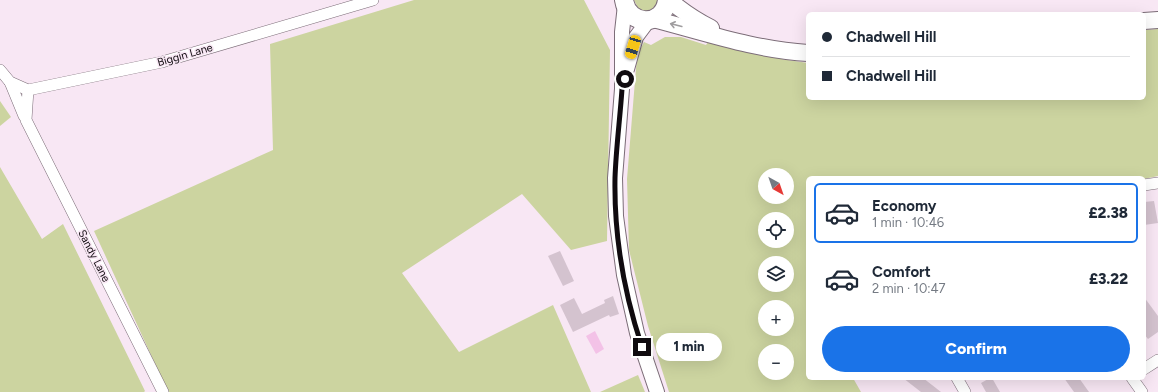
<!DOCTYPE html>
<html lang="en">
<head>
<meta charset="utf-8">
<style>
  body { margin:0; font-family:Figtree,sans-serif; background:#f2f2f3; color:#1f2937; height:100vh; display:flex; flex-direction:column; font-size:15px; white-space:nowrap }
  * { box-sizing:border-box; margin:0 }
  p { font-size:13px; color:#747a83 }
  .icon { flex:none; width:22px; height:22px; fill:none; stroke:currentColor; stroke-width:2; stroke-linecap:round; stroke-linejoin:round }
  .map { position:relative; flex:1; overflow:hidden }
  .sheet { position:absolute; left:806px; top:176px; width:340px; height:204px; display:flex; flex-direction:column; background:#fff; border-radius:6px; box-shadow:0 4px 16px #0002 }
  .sheet>* { flex:none }
  .guide { position:absolute; left:806px; top:12px; width:340px; height:88px; border-radius:6px; box-shadow:0 4px 16px #0002; display:grid; align-content:center; height:88px; padding:0 16px; background:#fff }
  .needle { width:26px; rotate:140deg }
  .tools { position:absolute; left:758px; top:168px; display:grid; gap:8px }
  .tools a { display:grid; place-items:center; width:36px; height:36px; border-radius:50%; background:#fff; box-shadow:0 4px 16px #0002; font-size:20px }
  .end { position:absolute; width:18px; height:18px; margin:-9px; border:5px solid #100b0f; background:#fff; box-shadow:0 0 0 2px #fff }
  .from { border-radius:50% }
  .bubble { position:absolute; height:28px; border-radius:14px; background:#fff; box-shadow:0 4px 16px #0002; font-size:13px; font-weight:800; line-height:28px; text-align:center }
  .car { position:absolute; width:12px; height:24px; margin:-12px -6px; border-radius:5px; box-shadow:0 0 3px 1px #0007; background:linear-gradient(#f5c518 24%,#345 0 40%,#f5c518 0 76%,#345 0 86%,#f5c518 0) }
  .guide b { display:flex; align-items:center; gap:14px; height:38px; font-size:15px }
  .guide b+b { border-top:1px solid #e0e1e3 }
  .guide i { width:10px; height:10px; background:#1f2937 }
  ul { padding:7px 0 0; list-style:none }
  li { display:flex; align-items:center; gap:12px; height:60px; margin:0 8px 6px; padding:0 8px; border:2px solid transparent; border-radius:6px }
  li div { flex:1 }
  li b { display:block; font-size:15px }
  li em { font-style:normal; font-weight:800 }
  li.current { border-color:#1a73e8 }
  li>.icon { width:36px; height:36px; stroke-width:1.5 }
  .cta { display:flex; gap:8px; margin-top:auto; padding:8px 16px }
  .cta a { flex:1; height:46px; border-radius:24px; background:#1a73e8; color:#fff; font-size:16px; font-weight:800; line-height:46px; text-align:center }
  .map>svg:first-child { display:block }
  .green { fill:#ccd4a0; fill-rule:evenodd }
  .water { fill:#f3c2e7 }
  .building { fill:#d4c3cf }
  .lines { fill:none; stroke-linecap:round; stroke-linejoin:round }
  .minor-casing { stroke:#7c6d78; stroke-width:12 }
  .tertiary-casing { stroke:#7c6d78; stroke-width:16 }
  .secondary-casing { stroke:#7c6d78; stroke-width:18 }
  .primary-casing { stroke:#7c6d78; stroke-width:20 }
  .minor { stroke:#fff; stroke-width:11 }
  .tertiary { stroke:#fff; stroke-width:14 }
  .secondary { stroke:#fff; stroke-width:16 }
  .primary { stroke:#fff; stroke-width:18 }
  .oneway { stroke:#9f9d9f }
  .route { stroke:#100b0f; stroke-width:5 }
  .labels { text-anchor:middle; dominant-baseline:central; stroke-width:3; stroke-linejoin:round; paint-order:stroke }
  .street-label { font-size:11px; fill:#100b0f; stroke:#f8e7f4 }
</style>
</head>
<body>
<div class="map">
<svg width="1158" height="392" viewBox="0 0 1158 392">
  <rect width="100%" height="100%" fill="#f8e7f4"/>
  <g class="green">
    <polygon points="414,0 584,0 610,50 607,241 571,250 522,194 402,273 459,352 553,305 591,392 168,392 94,231 273,150 270,44"/>
    <path d="M634 0H658C654 10 647 14 638 8Z"/>
    <path d="M1158 29V176L1144 179V178H808V378H853L861 392H669L648 326 629 250 627 179 637 56 644 42 651 45 665 37H681L706 45 710 39 781 59 808 63V98H1144V30ZM765 175H787V197H765ZM765 219H787V241H765ZM765 263H787V285H765ZM765 307H787V329H765ZM765 351H787V373H765Z"/>
    <polygon points="0,101 11,117 0,126"/>
    <polygon points="0,167 42,239 63,224 145,391 144,392 0,392"/>
    <polygon points="638,375 645,392 600,392"/>
  </g>
  <polygon class="water" points="595,331 604,349 596,354 586,336"/>
  <g class="building">
    <polygon points="1154,201 1158,223 1144,225 1144,202"/>
    <polygon points="560,251 574,281 563,286 548,256"/>
    <polygon points="613,296 619,314 610,317 609,315 573,332 560,305 574,298 582,314 605,303 604,300"/>
    <polygon points="1144,297 1158,316 1158,332 1148,339 1144,334"/>
    <polygon points="903,378 923,378 941,392 921,392"/>
    <polygon points="990,378 992,378 1000,392 986,392 981,383"/>
    <polygon points="1064,378 1079,378 1089,392 1074,392"/>
  </g>
  <g class="lines">
    <g class="minor-casing">
      <g id="minor">
        <polyline points="0,70 10,82 28,90 162,62 373,0"/>
        <polyline points="10,82 24,116"/>
        <polyline points="28,90 26,120 163,392"/>
        <polyline points="1144,185 1158,183"/>
        <polyline points="1144,369 1158,360"/>
        <polyline points="957,378 965,392"/>
        <polyline points="1132,378 1142,392"/>
      </g>
    </g>
    <g class="tertiary-casing">
      <g id="tertiary">
        <polyline points="625,5 622,32 622,89 615,178 616,216 624,275 637,333 657,392"/>
        <polyline points="627,69 636,37 648,21"/>
      </g>
    </g>
    <g class="secondary-casing">
      <g id="secondary">
        <path d="M669 0C682 11 695 20 711 28"/>
        <path d="M653 19C704 32 755 50 808 53"/>
        <polyline points="1144,21 1158,20"/>
      </g>
    </g>
    <g class="primary-casing">
      <path id="primary" d="M624 0C628 27 664 27 667 0"/>
    </g>
    <use href="#minor" class="minor"/>
    <use href="#tertiary" class="tertiary"/>
    <use href="#secondary" class="secondary"/>
    <use href="#primary" class="primary"/>
  </g>
  <defs><path id="oneway-shaft" d="M-6 0H5M1.5-3L5.5 0L1.5 3" fill="none" stroke-width="1.6" stroke-linecap="round" stroke-linejoin="round"/></defs>
  <use class="oneway" href="#oneway-shaft" transform="translate(676 25) rotate(-166)"/>
  <g class="lines">
    <path class="route" d="M625 79 622 89C620 119 616 148 615 178 614 234 624 293 642 347"/>
  </g>
  <g class="labels">
    <g class="street-label">
      <text transform="translate(185 55) rotate(-16)">Biggin Lane</text>
      <text transform="translate(94 256) rotate(63)">Sandy Lane</text>
    </g>
  </g>
</svg>
<div class="tools">
<a><svg class="needle" viewBox="-14 -14 28 28"><path d="M0-13l5 13h-10z" fill="#e53935"/><path d="M0 13l5-13h-10z" fill="#747a83"/></svg></a>
<a><svg class="icon" aria-label="locate" viewBox="0 0 24 24"><circle cx="12" cy="12" r="6"/><path d="M12 2v4M12 18v4M2 12h4M18 12h4"/></svg></a>
<a><svg class="icon" aria-label="layers" viewBox="0 0 24 24"><path d="M12 4l9 5-9 5-9-5zM3 14l9 5 9-5"/></svg></a>
<a>+</a>
<a>−</a>
</div>
<i class="end from" style="left:625px;top:79px"></i>
<i class="end" style="left:642px;top:347px"></i>
<div class="bubble" style="left:656px;top:333px;width:66px">1 min</div>
<i class="car" style="left:633px;top:47px;rotate:197deg"></i>
<div class="guide">
<b><i class="from"></i>Chadwell Hill</b>
<b><i></i>Chadwell Hill</b>
</div>
<section class="sheet">
<ul>
<li class="current"><svg class="icon" aria-label="car" viewBox="0 0 24 24"><path d="M5 17H2v-5l4-1 3-4h7l3 4 3 1v5h-3M9 17h6M6 11h13"/><circle cx="7" cy="17" r="2"/><circle cx="17" cy="17" r="2"/></svg><div><b>Economy</b><p>1 min · 10:46</p></div><em>£2.38</em></li>
<li><svg class="icon" aria-label="car" viewBox="0 0 24 24"><path d="M5 17H2v-5l4-1 3-4h7l3 4 3 1v5h-3M9 17h6M6 11h13"/><circle cx="7" cy="17" r="2"/><circle cx="17" cy="17" r="2"/></svg><div><b>Comfort</b><p>2 min · 10:47</p></div><em>£3.22</em></li>
</ul>
<div class="cta"><a>Confirm</a></div>
</section>
</div>
</body>
</html>
